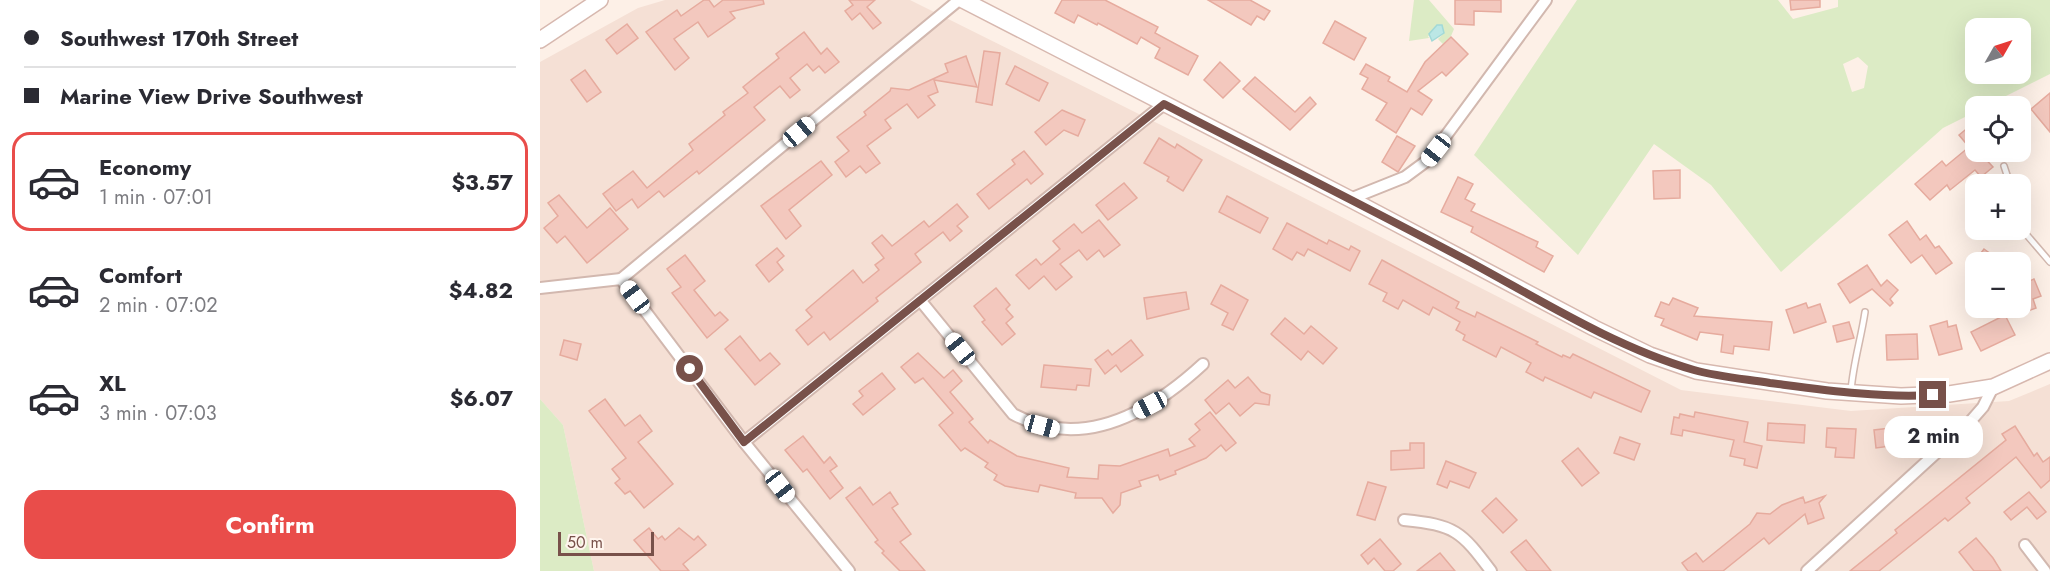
<!DOCTYPE html>
<html lang="en">
<head>
<meta charset="utf-8">
<style>
  body { margin:0; font-family:Jost,sans-serif; background:#f7f7f7; color:#2b2b33; height:100vh; display:flex; flex-direction:column; font-size:22px; white-space:nowrap }
  * { box-sizing:border-box; margin:0 }
  p { font-size:20px; color:#7c7c81 }
  .icon { flex:none; width:33px; height:33px; fill:none; stroke:currentColor; stroke-width:2; stroke-linecap:round; stroke-linejoin:round }
  .map { position:relative; flex:1; overflow:hidden }
  .sheet { display:flex; flex-direction:column; background:#fff; width:540px }
  .sheet>* { flex:none }
  .top-card { display:grid; align-content:center; height:132px; padding:0 24px; background:#fff }
  .needle { width:39px; rotate:51deg }
  .buttons { position:absolute; left:1425px; top:18px; display:grid; gap:12px }
  .buttons a { display:grid; place-items:center; width:66px; height:66px; border-radius:12px; background:#fff; box-shadow:0 6px 24px #0002; font-size:30px }
  .scale { position:absolute; left:18px; bottom:15px; width:96px; box-sizing:border-box; padding-left:6px; border:3px solid #78514a; border-top:0; font-size:16px; line-height:21px; white-space:nowrap; color:#78514a; -webkit-text-stroke:4px #fff5ee; paint-order:stroke }
  .end { position:absolute; width:27px; height:27px; margin:-14px; border:8px solid #78514a; background:#fff; box-shadow:0 0 0 3px #fff }
  .from { border-radius:50% }
  .bubble { position:absolute; height:42px; border-radius:18px; background:#fff; box-shadow:0 6px 24px #0002; font-size:20px; font-weight:700; line-height:42px; text-align:center }
  .car { position:absolute; width:18px; height:36px; margin:-18px -9px; border-radius:8px; box-shadow:0 0 4px 2px #0007; background:linear-gradient(#fff 24%,#345 0 40%,#fff 0 76%,#345 0 86%,#fff 0) }
  .top-card b { display:flex; align-items:center; gap:21px; height:57px; font-size:22px }
  .top-card b+b { border-top:2px solid #e1e1e2 }
  .top-card i { width:15px; height:15px; background:#2b2b33 }
  ul { padding:0; list-style:none }
  li { display:flex; align-items:center; gap:18px; height:99px; margin:0 12px 9px; padding:0 12px; border:3px solid transparent; border-radius:18px }
  li div { flex:1 }
  li b { display:block; font-size:22px }
  li em { font-style:normal; font-weight:700 }
  li.active { border-color:#e94d4a }
  li>.icon { width:54px; height:54px; stroke-width:1.5 }
  .cta { display:flex; gap:12px; margin-top:auto; padding:12px 24px }
  .cta a { flex:1; height:69px; border-radius:18px; background:#e94d4a; color:#fff; font-size:24px; font-weight:700; line-height:69px; text-align:center }
  main { display:flex; flex:1; min-height:0 }
  .map>svg:first-child { display:block }
  .residential { fill:#f5e0d5 }
  .green { fill:#dcebc5; fill-rule:evenodd }
  .water { fill:#bbe7e5; stroke:#a1d9d7; stroke-width:1.5 }
  .building { fill:#f3c8be; stroke:#e6ab9e; stroke-width:1.5 }
  .lines { fill:none; stroke-linecap:round; stroke-linejoin:round }
  .lane-casing { stroke:#d2b8af; stroke-width:8 }
  .street-casing { stroke:#d2b8af; stroke-width:14 }
  .secondary-casing { stroke:#d7b8af; stroke-width:18 }
  .lane { stroke:#fff; stroke-width:5 }
  .street { stroke:#fff; stroke-width:10 }
  .secondary { stroke:#fff; stroke-width:15 }
  .route { stroke:#78514a; stroke-width:8 }
</style>
</head>
<body>
<main>
<section class="sheet">
<div class="top-card">
<b><i class="from"></i>Southwest 170th Street</b>
<b><i></i>Marine View Drive Southwest</b>
</div>
<ul>
<li class="active"><svg class="icon" aria-label="car" viewBox="0 0 24 24"><path d="M5 17H2v-5l4-1 3-4h7l3 4 3 1v5h-3M9 17h6M6 11h13"/><circle cx="7" cy="17" r="2"/><circle cx="17" cy="17" r="2"/></svg><div><b>Economy</b><p>1 min · 07:01</p></div><em>$3.57</em></li>
<li><svg class="icon" aria-label="car" viewBox="0 0 24 24"><path d="M5 17H2v-5l4-1 3-4h7l3 4 3 1v5h-3M9 17h6M6 11h13"/><circle cx="7" cy="17" r="2"/><circle cx="17" cy="17" r="2"/></svg><div><b>Comfort</b><p>2 min · 07:02</p></div><em>$4.82</em></li>
<li><svg class="icon" aria-label="car" viewBox="0 0 24 24"><path d="M5 17H2v-5l4-1 3-4h7l3 4 3 1v5h-3M9 17h6M6 11h13"/><circle cx="7" cy="17" r="2"/><circle cx="17" cy="17" r="2"/></svg><div><b>XL</b><p>3 min · 07:03</p></div><em>$6.07</em></li>
</ul>
<div class="cta"><a>Confirm</a></div>
</section>
<div class="map">
<svg width="1510" height="571" viewBox="0 0 1510 571">
  <rect width="100%" height="100%" fill="#fdf0e7"/>
  <polygon class="residential" points="125,0 370,0 629,129 1141,390 1311,411 1469,401 1510,384 1510,571 54,571 23,425 0,399 0,62 98,8"/>
  <g class="green">
    <polygon points="874,0 889,0 914,29 911,36 903,44 898,39 904,33 888,36 889,38 869,41"/>
    <path d="M1037 0H1238L1253 19 1298 7V0H1510V74L1446 106H1436L1435 112 1403 128 1241 272 1171 185 1114 144 1038 255 934 155ZM1480 28V74H1436V28ZM1318 57 1328 66 1324 88 1312 92 1303 64Z"/>
    <polygon points="0,399 23,425 54,571 0,571"/>
  </g>
  <polygon class="water" points="897,25 902,25 904,33 892,41 889,34"/>
  <g class="building">
    <polygon points="164,0 169,0 174,7 183,0 223,0 224,4 190,12 195,18 168,37 158,22 134,39 149,58 135,70 106,32 137,10 141,16"/>
    <polygon points="309,0 335,0 327,7 341,23 333,29 320,13 312,20 305,11 313,5"/>
    <polygon points="522,0 565,0 618,27 615,33 658,56 648,75 615,58 620,48 601,37 597,44 558,23 557,25 538,15 534,23 515,13"/>
    <polygon points="668,0 710,0 730,11 724,20 717,16 711,25"/>
    <polygon points="915,0 961,0 961,12 934,11 934,25 915,24"/>
    <polygon points="1250,0 1280,0 1280,7 1251,10"/>
    <polygon points="795,21 826,38 814,60 783,43"/>
    <polygon points="87,24 98,38 77,54 66,40"/>
    <polygon points="264,32 281,54 287,48 299,62 285,73 279,66 273,71 267,64 250,78 260,90 250,98 240,86 214,107 225,120 159,174 157,171 124,197 119,191 98,208 92,199 76,211 63,194 93,171 107,188 153,150 149,144 185,115 183,112 208,93 203,87 239,58 236,54"/>
    <polygon points="911,37 928,54 906,76 902,72 878,91 892,100 882,115 871,108 856,133 836,120 847,103 822,89 828,78 820,74 826,64 850,77 848,81 867,92 885,62"/>
    <polygon points="444,51 460,53 452,105 436,102"/>
    <polygon points="426,56 437,87 394,80 398,92 388,96 395,105 378,118 367,104 345,120 351,128 327,146 340,163 326,173 320,166 306,177 295,162 309,151 297,137 326,115 324,112 350,91 351,88 369,90 408,72 405,64"/>
    <polygon points="680,62 700,81 683,98 664,80"/>
    <polygon points="475,66 508,83 499,101 466,84"/>
    <polygon points="45,70 61,92 47,102 31,80"/>
    <polygon points="715,77 755,112 770,97 776,104 750,130 703,89"/>
    <polygon points="1510,93 1510,132 1491,109"/>
    <polygon points="522,110 545,120 538,136 524,130 506,145 495,132"/>
    <polygon points="1436,121 1436,152 1439,152 1453,167 1441,177 1435,170 1410,190 1407,185 1390,200 1375,184 1402,161 1406,166 1429,147 1419,135"/>
    <polygon points="857,136 875,146 858,172 842,162"/>
    <polygon points="619,138 635,148 637,144 662,160 643,191 627,181 629,177 604,163"/>
    <polygon points="484,151 503,174 491,184 487,179 449,209 437,194 475,164 472,160"/>
    <polygon points="281,161 292,175 249,210 261,226 246,239 221,206"/>
    <polygon points="1140,170 1140,198 1114,199 1113,171"/>
    <polygon points="918,177 933,184 925,199 935,204 931,211 998,242 996,247 1013,256 1004,272 931,232 933,227 901,212"/>
    <polygon points="584,183 597,198 568,220 556,205"/>
    <polygon points="19,195 47,228 70,208 88,229 47,263 25,236 17,243 4,228 18,216 8,203"/>
    <polygon points="687,196 728,218 720,233 679,212"/>
    <polygon points="417,204 428,217 417,226 422,231 410,241 403,232 375,254 381,262 336,298 338,301 290,340 284,332 268,345 256,330 272,317 266,310 313,270 323,283 339,270 335,265 344,258 332,243 342,235 352,246 384,221 389,227"/>
    <polygon points="559,220 580,245 564,257 559,250 547,260 539,250 520,264 532,277 516,290 504,276 489,289 476,275 496,259 501,265 520,249 513,241 534,224 542,233"/>
    <polygon points="1367,221 1380,240 1386,235 1395,248 1399,246 1412,263 1396,274 1382,255 1371,263 1349,235"/>
    <polygon points="747,223 787,244 789,240 809,250 811,246 820,251 810,271 768,249 764,256 757,252 752,260 733,249"/>
    <polygon points="237,248 244,256 237,262 243,270 229,282 216,265"/>
    <polygon points="1444,249 1462,262 1434,262"/>
    <polygon points="145,255 165,281 154,290 175,316 180,312 188,320 167,338 132,293 141,287 127,269"/>
    <polygon points="842,260 919,302 916,308 935,317 937,312 998,342 996,344 1022,357 1023,355 1030,358 1033,354 1110,391 1101,412 1054,392 1051,398 1005,377 1003,381 986,372 991,363 961,347 956,357 923,340 925,335 916,330 920,322 893,307 889,315 863,300 858,309 843,301 847,293 829,284"/>
    <polygon points="1327,265 1341,286 1347,280 1358,290 1350,299 1353,303 1350,306 1332,289 1310,303 1298,284"/>
    <polygon points="1494,279 1501,296 1493,299 1496,308 1480,314 1480,285"/>
    <polygon points="681,285 708,300 693,330 682,325 688,313 671,304"/>
    <polygon points="456,288 470,305 466,309 473,317 466,323 475,334 462,345 442,322 445,320 434,306"/>
    <polygon points="646,292 649,309 607,319 604,298"/>
    <polygon points="1133,298 1158,308 1154,316 1232,322 1229,350 1194,346 1193,354 1181,352 1183,335 1160,332 1157,340 1121,325 1124,319 1115,316 1121,302 1129,305"/>
    <polygon points="1266,303 1268,308 1280,304 1286,322 1254,333 1246,310"/>
    <polygon points="1465,315 1475,335 1441,351 1431,332"/>
    <polygon points="745,318 764,334 771,326 797,348 783,364 768,351 761,360 731,334"/>
    <polygon points="1407,321 1408,327 1416,325 1422,349 1399,355 1390,326"/>
    <polygon points="1309,322 1314,338 1297,342 1293,326"/>
    <polygon points="1377,334 1378,359 1347,360 1346,335"/>
    <polygon points="200,336 220,361 230,353 240,364 215,385 185,349"/>
    <polygon points="24,340 41,344 37,360 20,355"/>
    <polygon points="591,340 603,355 581,372 576,365 565,374 555,360 568,350 572,355"/>
    <polygon points="378,353 404,378 413,370 422,381 410,392 433,419 429,422 448,443 450,440 477,456 529,468 527,477 558,479 559,465 580,466 628,449 630,456 655,446 649,439 660,430 655,424 670,412 696,443 686,451 681,445 666,458 635,471 636,474 620,480 618,475 599,481 601,486 581,493 580,505 573,513 562,498 535,498 536,493 500,485 498,492 465,486 454,480 457,475 445,467 448,463 425,448 421,451 399,425 413,413 383,378 375,383 361,367"/>
    <polygon points="504,365 551,369 549,386 537,385 536,390 501,387"/>
    <polygon points="342,373 355,389 323,415 313,404 323,396 319,391"/>
    <polygon points="708,377 721,392 730,395 729,405 715,403 700,416 689,403 676,414 665,400 688,380 695,388"/>
    <polygon points="65,399 85,426 100,415 112,431 98,442 133,484 104,508 90,491 85,494 75,483 80,479 72,469 86,458 49,411"/>
    <polygon points="1155,412 1208,422 1204,442 1222,446 1217,468 1204,465 1205,459 1190,456 1194,440 1143,430 1142,436 1131,434 1134,417 1139,418 1140,414 1154,417"/>
    <polygon points="1228,423 1265,425 1264,443 1227,440"/>
    <polygon points="1385,424 1387,441 1336,448 1334,430"/>
    <polygon points="1475,426 1494,456 1497,453 1503,462 1510,457 1510,480 1501,488 1476,457 1426,498 1430,503 1408,521 1405,518 1339,571 1310,571 1357,533 1355,530 1466,440 1462,434"/>
    <polygon points="1287,428 1316,429 1314,458 1295,457 1296,448 1286,447"/>
    <polygon points="263,436 284,463 290,457 297,466 290,471 303,488 290,499 267,469 263,472 245,450"/>
    <polygon points="1080,437 1100,444 1094,460 1074,453"/>
    <polygon points="870,443 884,443 884,468 851,470 851,451 870,450"/>
    <polygon points="1038,448 1059,473 1042,486 1022,461"/>
    <polygon points="906,461 936,473 929,488 910,481 907,488 897,484"/>
    <polygon points="828,482 846,487 835,520 817,515"/>
    <polygon points="320,487 333,505 350,492 358,504 352,508 371,534 360,542 385,571 360,571 342,553 344,551 335,542 338,540 306,498"/>
    <polygon points="1489,492 1506,512 1497,519 1487,507 1471,520 1464,512"/>
    <polygon points="1285,496 1279,503 1284,518 1268,524 1265,514 1229,544 1224,538 1183,571 1148,571 1142,563 1156,553 1163,562 1210,524 1217,513 1230,514 1242,505 1263,497 1265,503"/>
    <polygon points="956,498 977,520 963,533 942,511"/>
    <polygon points="109,528 118,539 122,536 125,540 139,528 154,540 158,536 166,545 143,564 149,571 121,571 94,540"/>
    <polygon points="1436,538 1453,558 1461,571 1434,571 1419,552"/>
    <polygon points="840,539 861,564 853,571 845,571 834,558 828,564 821,555"/>
    <polygon points="986,540 1011,571 987,571 971,552"/>
    <polygon points="900,553 915,571 877,571"/>
  </g>
  <g class="lines">
    <g class="lane-casing">
      <g id="lane">
        <polyline points="1464,166 1470,184"/>
        <polyline points="1480,227 1510,262"/>
        <path d="M1311 391C1313 364 1321 339 1325 312"/>
      </g>
    </g>
    <g class="street-casing">
      <g id="street">
        <polyline points="810,199 865,177 888,160 1006,0"/>
        <polyline points="81,279 419,0"/>
        <polyline points="0,288 81,279 204,442 309,571"/>
        <path d="M380 300 473 414C543 452 611 412 663 364"/>
        <polyline points="204,442 624,104"/>
        <path d="M864 520C915 525 921 531 951 571"/>
        <polyline points="1485,545 1505,571"/>
        <polyline points="1267,571 1429,423 1443,407 1453,387"/>
      </g>
    </g>
    <g class="secondary-casing">
      <g id="secondary">
        <polyline points="423,0 810,199 1054,328 1110,355 1156,371 1287,391 1361,396 1409,394 1453,387 1510,361"/>
        <polyline points="0,40 60,0"/>
      </g>
    </g>
    <use href="#lane" class="lane"/>
    <use href="#street" class="street"/>
    <use href="#secondary" class="secondary"/>
  </g>
  <g class="lines">
    <path class="route" d="M150 369 204 442 624 104C726 157 829 208 930 262 1002 301 1075 347 1154 370 1179 377 1205 379 1230 383 1284 390 1338 398 1393 395"/>
  </g>
</svg>
<div class="buttons">
<a><svg class="needle" viewBox="-14 -14 28 28"><path d="M0-13l5 13h-10z" fill="#e53935"/><path d="M0 13l5-13h-10z" fill="#7c7c81"/></svg></a>
<a><svg class="icon" aria-label="locate" viewBox="0 0 24 24"><circle cx="12" cy="12" r="6"/><path d="M12 2v4M12 18v4M2 12h4M18 12h4"/></svg></a>
<a>+</a>
<a>−</a>
</div>
<div class="scale">50 m</div>
<i class="end from" style="left:150px;top:369px"></i>
<i class="end" style="left:1393px;top:395px"></i>
<div class="bubble" style="left:1344px;top:416px;width:99px">2 min</div>
<i class="car" style="left:259px;top:132px;rotate:50deg"></i>
<i class="car" style="left:896px;top:150px;rotate:218deg"></i>
<i class="car" style="left:95px;top:297px;rotate:323deg"></i>
<i class="car" style="left:420px;top:349px;rotate:321deg"></i>
<i class="car" style="left:610px;top:405px;rotate:242deg"></i>
<i class="car" style="left:502px;top:426px;rotate:105deg"></i>
<i class="car" style="left:240px;top:486px;rotate:142deg"></i>
</div>
</main>
</body>
</html>
